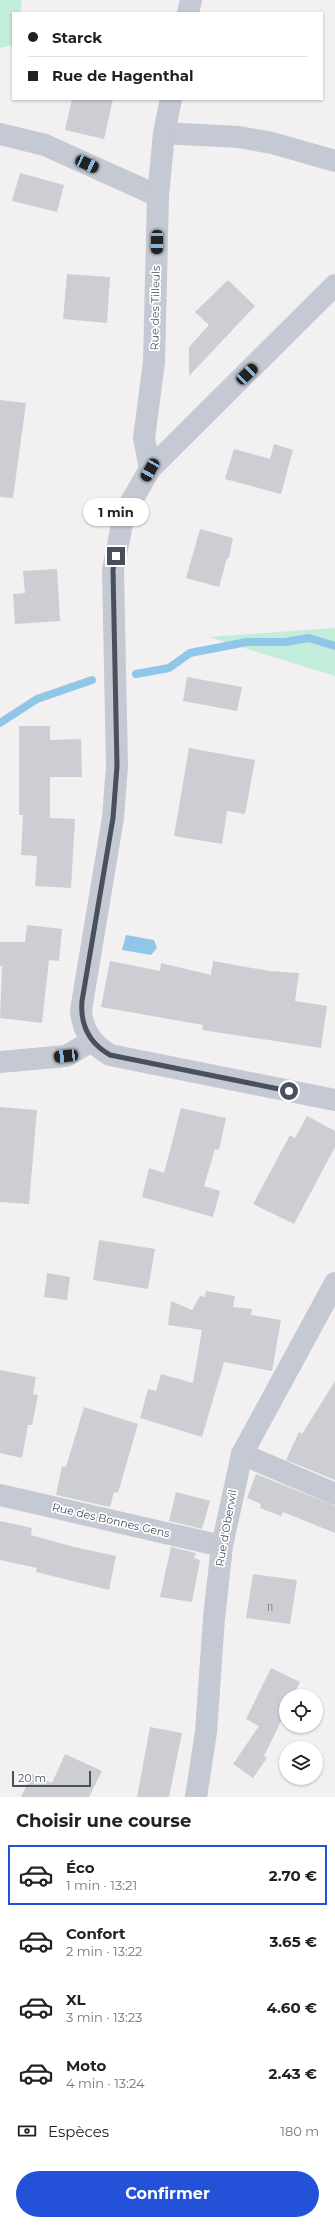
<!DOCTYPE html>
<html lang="fr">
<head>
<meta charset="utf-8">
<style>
  body { margin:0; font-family:Montserrat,sans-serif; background:#f2f2f2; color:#222; height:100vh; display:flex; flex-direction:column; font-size:15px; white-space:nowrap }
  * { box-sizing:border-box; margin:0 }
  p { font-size:13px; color:#767676 }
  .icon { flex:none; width:22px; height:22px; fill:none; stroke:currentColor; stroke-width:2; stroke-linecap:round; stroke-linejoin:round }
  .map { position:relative; height:1797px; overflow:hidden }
  .drawer { display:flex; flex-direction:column; background:#fff; flex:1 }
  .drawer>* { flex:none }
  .hud { position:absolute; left:12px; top:12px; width:311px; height:88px; border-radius:0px; box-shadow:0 1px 3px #0004; display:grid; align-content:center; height:88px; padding:0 16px; background:#fff }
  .controls { position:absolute; left:279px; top:1689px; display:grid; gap:8px }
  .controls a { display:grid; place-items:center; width:44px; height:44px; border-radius:50%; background:#fff; box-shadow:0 1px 3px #0004; font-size:20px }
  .scale { position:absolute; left:12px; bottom:10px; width:79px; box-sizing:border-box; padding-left:4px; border:2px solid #49505c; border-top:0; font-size:11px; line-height:14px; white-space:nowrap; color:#49505c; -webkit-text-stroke:3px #fff; paint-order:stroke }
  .end { position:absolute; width:18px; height:18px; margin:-9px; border:5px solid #49505c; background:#fff; box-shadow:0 0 0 2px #fff }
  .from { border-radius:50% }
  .bubble { position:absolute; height:28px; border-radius:14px; background:#fff; box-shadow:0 1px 3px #0004; font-size:13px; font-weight:700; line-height:28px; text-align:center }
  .car { position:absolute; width:12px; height:24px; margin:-12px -6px; border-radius:5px; box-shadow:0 0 3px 1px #0007; background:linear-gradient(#222 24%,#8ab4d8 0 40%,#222 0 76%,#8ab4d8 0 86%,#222 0) }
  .hud b { display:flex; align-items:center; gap:14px; height:38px; font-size:15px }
  .hud b+b { border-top:1px solid #e0e0e0 }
  .hud i { width:10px; height:10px; background:#222 }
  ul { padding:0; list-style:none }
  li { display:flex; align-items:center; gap:12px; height:60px; margin:0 8px 6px; padding:0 8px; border:2px solid transparent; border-radius:0px }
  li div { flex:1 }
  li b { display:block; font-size:15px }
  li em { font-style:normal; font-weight:700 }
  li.on { border-color:#2352d9 }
  li>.icon { width:36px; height:36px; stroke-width:1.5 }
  h2 { padding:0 16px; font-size:18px; line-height:48px }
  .pay { display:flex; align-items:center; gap:10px; height:44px; padding:0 16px; font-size:15px }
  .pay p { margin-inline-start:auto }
  .button { display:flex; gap:8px; margin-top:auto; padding:8px 16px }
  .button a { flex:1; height:46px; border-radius:24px; background:#2352d9; color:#fff; font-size:16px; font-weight:700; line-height:46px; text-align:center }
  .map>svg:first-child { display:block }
  .green { fill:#c1edda }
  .water { fill:#90c6e8 }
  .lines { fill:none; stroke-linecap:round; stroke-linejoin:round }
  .stream { stroke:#90c6e8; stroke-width:8 }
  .building { fill:#cdced4 }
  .minor { stroke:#c4c9d4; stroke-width:22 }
  .route { stroke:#49505c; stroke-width:5 }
  .labels { text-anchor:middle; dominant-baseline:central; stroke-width:3.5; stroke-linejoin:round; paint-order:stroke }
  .number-label { font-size:9px; fill:#6a707a }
  .street-label { font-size:11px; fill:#49505c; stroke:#fff }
</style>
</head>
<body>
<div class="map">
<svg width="335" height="1797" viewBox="0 0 335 1797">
  <rect width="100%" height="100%" fill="#f2f0f0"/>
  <g class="green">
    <polygon points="0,0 22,0 20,13 13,13 13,45 0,48"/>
    <polygon points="335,628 335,676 209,637"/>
  </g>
  <polygon class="water" points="126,935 154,940 157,948 151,955 122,950"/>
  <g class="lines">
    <g class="stream">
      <polyline points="136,674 169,668 190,653 247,642 285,642 309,638 335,646"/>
      <polyline points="0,723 37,699 92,680"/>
    </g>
  </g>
  <g class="building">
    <polygon points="72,99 113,99 104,139 65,130"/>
    <polygon points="20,173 64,185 57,212 12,201"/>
    <polygon points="67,274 110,277 107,323 63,319"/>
    <polygon points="228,280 255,306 189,376 189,347 209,325 195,312"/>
    <polygon points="0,400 26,403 13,498 0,497"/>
    <polygon points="274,444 293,450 281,494 225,479 234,449 270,459"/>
    <polygon points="200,529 233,538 229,558 227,558 219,587 186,578"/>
    <polygon points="57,569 60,621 15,624 13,594 25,593 23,571"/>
    <polygon points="187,677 242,687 237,711 183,701"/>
    <polygon points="19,726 50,726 50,740 81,739 82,777 50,777 50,818 75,819 71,888 35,886 37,856 21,855 23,815 19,815"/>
    <polygon points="189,748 255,760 245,814 227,811 222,844 174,836"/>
    <polygon points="27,925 62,929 59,961 49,960 42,1023 0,1018 2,966 0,966 0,942 25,942"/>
    <polygon points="110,961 160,971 161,963 211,975 213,961 269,971 299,973 295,1001 327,1006 321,1048 202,1030 203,1025 101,1007"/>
    <polygon points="0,1107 37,1110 29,1204 0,1202"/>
    <polygon points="181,1108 226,1118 219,1150 215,1149 204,1186 220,1191 213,1217 142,1197 149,1168 164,1173"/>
    <polygon points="307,1116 335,1131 335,1147 294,1224 253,1204 290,1135 295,1138"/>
    <polygon points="99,1240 155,1249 148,1289 93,1280"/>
    <polygon points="47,1273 70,1277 67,1300 44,1297"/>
    <polygon points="206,1291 235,1296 233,1307 252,1309 251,1315 281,1320 272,1371 224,1362 202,1437 140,1418 148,1389 156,1391 161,1374 193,1383 202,1330 168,1325 171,1301 192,1310 200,1296 205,1297"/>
    <polygon points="0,1370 36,1377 33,1394 38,1395 32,1425 28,1425 22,1458 0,1453"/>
    <polygon points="335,1381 335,1480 286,1460 299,1432 302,1434"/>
    <polygon points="84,1407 138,1424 118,1493 114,1492 110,1507 56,1495 62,1466 66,1467"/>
    <polygon points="256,1474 335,1506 335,1533 283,1512 281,1516 260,1508 261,1504 247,1498"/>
    <polygon points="176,1492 210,1501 202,1529 169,1521"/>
    <polygon points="0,1521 32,1528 31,1535 74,1547 116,1556 109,1590 36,1572 37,1568 0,1560"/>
    <polygon points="171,1547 196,1553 194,1558 200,1560 192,1602 160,1597"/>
    <polygon points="253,1574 297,1580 290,1624 246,1618"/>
    <polygon points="271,1668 300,1682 293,1696 286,1696 286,1711 264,1756 267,1758 253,1778 233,1764 259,1726 246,1719"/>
    <polygon points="150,1727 182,1733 169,1797 137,1797"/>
    <polygon points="65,1754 102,1771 89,1797 21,1797 32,1774 52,1783"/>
  </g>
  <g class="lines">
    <g class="minor">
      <polyline points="188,13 191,0"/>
      <polyline points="164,133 239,137 272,143 335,161"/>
      <polyline points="0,134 45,145 158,196"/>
      <path d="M335 285 150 469 124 514 113 570 117 766 113 818 81 1010C82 1030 93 1045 110 1055L335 1100"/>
      <polyline points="150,469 144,438 154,362 158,196 164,133 171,99"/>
      <polyline points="0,1062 66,1056 92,1041"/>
      <polyline points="242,1454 335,1494"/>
      <polyline points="0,1495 222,1546"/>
      <polyline points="196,1797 206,1732 214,1618 222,1546 242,1454 335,1283"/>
    </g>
  </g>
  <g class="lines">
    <path class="route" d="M116 556 113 570 117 766 113 818 82 1001C80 1025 89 1043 110 1055L289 1091"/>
  </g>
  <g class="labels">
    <g class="number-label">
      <text x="270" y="1607">11</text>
    </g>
    <g class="street-label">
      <text transform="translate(155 308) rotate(-89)">Rue des Tilleuls</text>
      <text transform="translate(111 1520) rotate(13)">Rue des Bonnes Gens</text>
      <text transform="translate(226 1528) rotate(-80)">Rue d'Oberwil</text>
    </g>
  </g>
</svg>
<div class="controls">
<a><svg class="icon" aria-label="locate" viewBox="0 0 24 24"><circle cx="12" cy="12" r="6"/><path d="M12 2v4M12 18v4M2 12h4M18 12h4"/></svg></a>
<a><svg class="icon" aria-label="layers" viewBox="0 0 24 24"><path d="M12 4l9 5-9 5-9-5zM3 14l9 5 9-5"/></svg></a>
</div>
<div class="scale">20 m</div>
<i class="end from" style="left:289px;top:1091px"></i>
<i class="end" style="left:116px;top:556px"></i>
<div class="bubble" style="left:83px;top:498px;width:66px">1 min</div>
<i class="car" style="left:87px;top:164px;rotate:115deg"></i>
<i class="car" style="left:157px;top:242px;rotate:181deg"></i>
<i class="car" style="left:247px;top:374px;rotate:46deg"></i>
<i class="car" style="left:150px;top:470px;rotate:210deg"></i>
<i class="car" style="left:66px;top:1056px;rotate:264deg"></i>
<div class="hud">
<b><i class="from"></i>Starck</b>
<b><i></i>Rue de Hagenthal</b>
</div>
</div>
<section class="drawer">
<h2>Choisir une course</h2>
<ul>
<li class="on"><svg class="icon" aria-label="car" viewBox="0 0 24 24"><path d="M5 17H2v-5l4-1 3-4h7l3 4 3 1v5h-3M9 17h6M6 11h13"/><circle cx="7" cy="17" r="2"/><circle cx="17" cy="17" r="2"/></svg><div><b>Éco</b><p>1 min · 13:21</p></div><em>2.70 €</em></li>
<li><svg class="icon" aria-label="car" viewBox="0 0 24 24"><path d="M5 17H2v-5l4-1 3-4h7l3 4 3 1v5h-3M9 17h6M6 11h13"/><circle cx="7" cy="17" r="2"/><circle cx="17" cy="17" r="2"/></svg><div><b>Confort</b><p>2 min · 13:22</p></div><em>3.65 €</em></li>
<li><svg class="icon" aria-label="car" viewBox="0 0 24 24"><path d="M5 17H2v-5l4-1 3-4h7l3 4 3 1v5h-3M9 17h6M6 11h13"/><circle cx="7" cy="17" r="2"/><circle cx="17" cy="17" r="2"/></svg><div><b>XL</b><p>3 min · 13:23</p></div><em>4.60 €</em></li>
<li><svg class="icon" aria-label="car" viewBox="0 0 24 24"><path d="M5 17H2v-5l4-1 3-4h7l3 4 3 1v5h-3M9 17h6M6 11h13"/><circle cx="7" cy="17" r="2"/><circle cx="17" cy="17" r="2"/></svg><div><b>Moto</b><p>4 min · 13:24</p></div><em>2.43 €</em></li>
</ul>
<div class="pay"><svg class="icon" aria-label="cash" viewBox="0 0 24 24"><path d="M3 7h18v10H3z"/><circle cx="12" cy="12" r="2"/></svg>Espèces<p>180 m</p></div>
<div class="button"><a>Confirmer</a></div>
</section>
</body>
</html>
